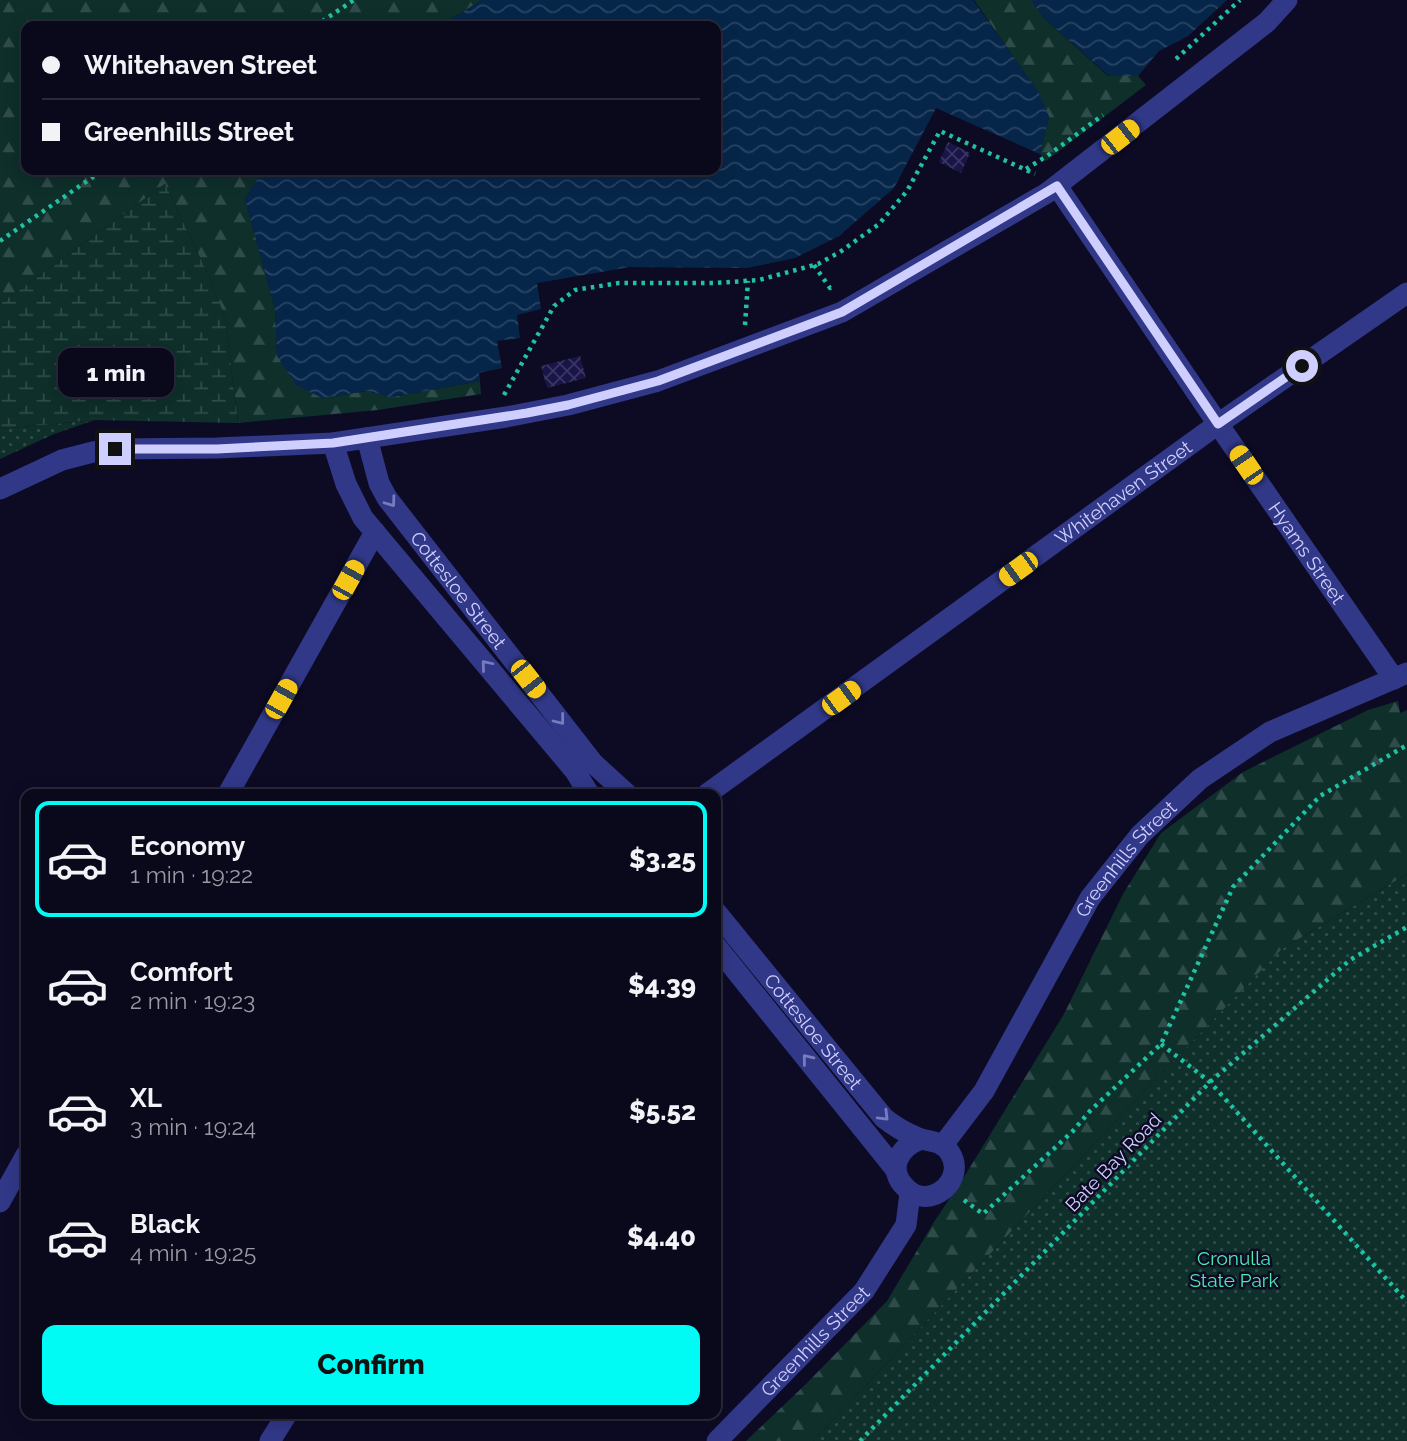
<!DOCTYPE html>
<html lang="en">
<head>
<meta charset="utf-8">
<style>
  body { margin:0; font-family:Raleway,sans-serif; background:#181628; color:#f1f3f6; height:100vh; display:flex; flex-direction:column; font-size:26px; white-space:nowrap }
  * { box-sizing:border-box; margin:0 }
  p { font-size:23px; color:#999aa3 }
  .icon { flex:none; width:38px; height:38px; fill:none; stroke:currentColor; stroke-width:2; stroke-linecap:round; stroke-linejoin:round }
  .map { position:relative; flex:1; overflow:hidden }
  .panel { position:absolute; left:21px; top:789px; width:700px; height:630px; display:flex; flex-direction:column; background:#0a081b; border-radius:14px; box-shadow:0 4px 18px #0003,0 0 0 2px #2a293a }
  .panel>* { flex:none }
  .hud { position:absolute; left:21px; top:21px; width:700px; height:154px; border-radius:14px; box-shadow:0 4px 18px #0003,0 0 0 2px #2a293a; display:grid; align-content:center; height:154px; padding:0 21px; background:#0a081b }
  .end { position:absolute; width:32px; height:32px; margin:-16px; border:9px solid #cfcfff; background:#111; box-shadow:0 0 0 4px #111 }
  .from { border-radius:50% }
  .bubble { position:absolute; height:49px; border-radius:14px; background:#0a081b; box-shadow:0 4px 18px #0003,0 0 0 2px #2a293a; font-size:23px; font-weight:800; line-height:49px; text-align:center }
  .car { position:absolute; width:21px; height:42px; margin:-21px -10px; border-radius:9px; box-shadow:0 0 5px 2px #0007; background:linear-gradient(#f5c518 24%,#345 0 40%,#f5c518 0 76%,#345 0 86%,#f5c518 0) }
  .hud b { display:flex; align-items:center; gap:24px; height:66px; font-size:26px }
  .hud b+b { border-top:2px solid #2a293a }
  .hud i { width:18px; height:18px; background:#f1f3f6 }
  ul { padding:12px 0 0; list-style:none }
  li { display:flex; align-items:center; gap:21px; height:116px; margin:0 14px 10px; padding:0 7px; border:4px solid transparent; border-radius:14px }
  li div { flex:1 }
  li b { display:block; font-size:26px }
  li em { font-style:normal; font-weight:800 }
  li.selected { border-color:#00faf4 }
  li>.icon { width:63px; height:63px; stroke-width:1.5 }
  .cta { display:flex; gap:14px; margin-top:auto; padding:14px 21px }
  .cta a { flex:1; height:80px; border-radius:14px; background:#00faf4; color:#111; font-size:28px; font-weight:800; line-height:80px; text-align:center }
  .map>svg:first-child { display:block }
  .green { fill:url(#green-dots) }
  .forest { fill:url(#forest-firs) }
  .wetland { fill:url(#wetland-marsh) }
  .water { fill:url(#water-waves) }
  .building { fill:url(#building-cross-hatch) }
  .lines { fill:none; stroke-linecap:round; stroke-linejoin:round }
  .path { stroke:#21c1a4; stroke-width:4.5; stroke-dasharray:3.5 5; stroke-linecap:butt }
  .minor { stroke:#313888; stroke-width:21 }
  .oneway { stroke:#787cbe }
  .route { stroke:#cfcfff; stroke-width:9 }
  .labels { text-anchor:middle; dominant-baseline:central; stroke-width:5; stroke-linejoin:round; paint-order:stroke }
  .street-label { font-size:19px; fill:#cfcfff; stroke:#0d0b24 }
  .park-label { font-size:19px; fill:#4decb1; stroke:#0d0b24 }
</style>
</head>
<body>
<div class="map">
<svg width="1407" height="1441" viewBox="0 0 1407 1441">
  <defs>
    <pattern id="green-dots" width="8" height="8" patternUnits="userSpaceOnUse" patternTransform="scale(1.75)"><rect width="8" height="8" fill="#0e2f2a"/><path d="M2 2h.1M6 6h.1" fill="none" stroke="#304c4a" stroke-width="1.8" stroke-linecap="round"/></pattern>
    <pattern id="forest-firs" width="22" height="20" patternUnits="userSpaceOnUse" patternTransform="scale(1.75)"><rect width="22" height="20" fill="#0e2f2a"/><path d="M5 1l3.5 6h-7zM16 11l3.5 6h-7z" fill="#304c4a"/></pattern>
    <pattern id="wetland-marsh" width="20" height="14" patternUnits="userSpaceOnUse" patternTransform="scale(1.75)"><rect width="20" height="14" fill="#0e2f2a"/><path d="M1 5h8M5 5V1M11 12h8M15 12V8" fill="none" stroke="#304c4a"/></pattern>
    <pattern id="water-waves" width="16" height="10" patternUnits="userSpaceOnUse" patternTransform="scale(1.75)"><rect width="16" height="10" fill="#062649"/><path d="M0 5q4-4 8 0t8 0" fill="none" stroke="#294464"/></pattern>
    <pattern id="building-cross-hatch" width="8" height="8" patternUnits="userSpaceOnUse" patternTransform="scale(1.75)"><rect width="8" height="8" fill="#191547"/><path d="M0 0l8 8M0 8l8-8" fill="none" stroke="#393663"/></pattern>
  </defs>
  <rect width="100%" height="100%" fill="#0d0b24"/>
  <g class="green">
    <polygon points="95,420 54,434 0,459 0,429"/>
    <polygon points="1407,874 1407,1441 813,1441 1152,1083 1282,949"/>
  </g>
  <g class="forest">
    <polygon points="0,0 482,0 451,19 443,26 26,26 26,170 283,170 258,178 245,199 275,309 277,356 322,398 367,391 392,397 480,381 481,394 378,410 238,423 225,318 207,272 165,184 0,304"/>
    <polygon points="974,0 1031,0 1045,19 1108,76 1138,76 1146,85 1046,161 1040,154 1049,117 1038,92"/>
    <polygon points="1398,701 1400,713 1407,710 1407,874 1282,949 1152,1083 813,1441 746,1441 806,1384 887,1301 934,1222 964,1177 1064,1014 1123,894 1161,833 1243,772 1368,710"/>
  </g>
  <polygon class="wetland" points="165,184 207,272 225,318 238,423 95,420 0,429 0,304"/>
  <g class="water">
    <polygon points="482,0 973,0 1038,91 1049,117 1040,154 936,108 894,188 839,236 795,258 747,268 630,267 537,283 541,309 517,315 520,338 497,341 502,368 479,373 480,381 392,397 367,391 322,398 296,385 277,356 275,309 245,199 258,178 283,170 716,170 716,26 443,26 451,19"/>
    <polygon points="1031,0 1227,0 1188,36 1159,51 1138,76 1109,76 1045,19"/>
  </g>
  <g class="building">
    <polygon points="948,142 970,153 961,173 939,162"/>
    <polygon points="580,356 586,378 547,388 541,366"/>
  </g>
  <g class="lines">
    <g class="path">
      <polyline points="315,26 354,0"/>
      <polyline points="1176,59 1240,0"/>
      <polyline points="1026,169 1047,156 1103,115"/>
      <polyline points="0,241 103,170"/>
      <polyline points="814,265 830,288 834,286"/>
      <polyline points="745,325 748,281"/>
      <polyline points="504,395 554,306 575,290 619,283 715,283 759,280 818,264 840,252 879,224 907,191 940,131 1035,174"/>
      <polyline points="1161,1044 1210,1082 1407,1302"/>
      <polyline points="964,1200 983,1214 1072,1132 1090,1111 1161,1044 1233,887 1320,796 1407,745"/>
      <polyline points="860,1441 1210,1082 1350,960 1407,927"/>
    </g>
    <g class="minor">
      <path id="s1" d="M1057 186 1218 424 1394 679"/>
      <path id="s2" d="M367 438 379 483 387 498 593 763 627 794"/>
      <polyline points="333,443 346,484 363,518 575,771 589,794"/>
      <polyline points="0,489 62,460 93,452 115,449 217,448 333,443 506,417 568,405 658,381 842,312 1047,193 1267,22 1287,0"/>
      <polyline points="228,794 375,532"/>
      <path id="s3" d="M707 794 1218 424 1407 293"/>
      <path id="s4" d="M716 912 884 1118C894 1126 904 1132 916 1137 929 1143 941 1139 950 1153 967 1180 930 1211 907 1189 886 1170 898 1148 921 1139"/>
      <polyline points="716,946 896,1170"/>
      <path id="s5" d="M943 1145 984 1091 1090 898 1140 835 1200 779 1270 732 1407 673"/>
      <polyline points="0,1202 26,1155"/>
      <polyline points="270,1441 287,1414"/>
      <path id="s6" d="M717 1441 864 1291 906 1225 910 1193"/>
    </g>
  </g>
  <defs><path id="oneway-chevron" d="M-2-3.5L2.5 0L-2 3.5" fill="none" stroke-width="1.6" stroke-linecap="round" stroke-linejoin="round" transform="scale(1.75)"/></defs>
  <g class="oneway">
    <use href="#oneway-chevron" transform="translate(391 502) rotate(54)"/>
    <use href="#oneway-chevron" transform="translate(486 665) rotate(-130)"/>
    <use href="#oneway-chevron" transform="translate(560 720) rotate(52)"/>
    <use href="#oneway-chevron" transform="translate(807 1059) rotate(-129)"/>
    <use href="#oneway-chevron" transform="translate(884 1116) rotate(45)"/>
  </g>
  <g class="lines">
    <polyline class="route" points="115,449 217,449 333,443 527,413 568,405 658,381 842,312 1057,186 1218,424 1302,366"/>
  </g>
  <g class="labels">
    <g class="street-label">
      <text stroke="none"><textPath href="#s3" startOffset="514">Whitehaven Street</textPath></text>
      <text stroke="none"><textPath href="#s1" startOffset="444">Hyams Street</textPath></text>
      <text stroke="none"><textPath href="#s2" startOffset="180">Cottesloe Street</textPath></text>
      <text stroke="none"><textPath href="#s5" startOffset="341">Greenhills Street</textPath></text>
      <text stroke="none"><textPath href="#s4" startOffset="154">Cottesloe Street</textPath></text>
      <text transform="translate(1113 1162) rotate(-46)">Bate Bay Road</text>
      <text stroke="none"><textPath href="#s6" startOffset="140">Greenhills Street</textPath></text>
    </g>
    <g class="park-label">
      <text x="1234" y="1258">Cronulla<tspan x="1234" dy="22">State Park</tspan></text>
    </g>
  </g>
</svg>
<i class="end from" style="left:1302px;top:366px"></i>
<i class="end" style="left:115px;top:449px"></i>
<div class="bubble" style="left:58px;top:348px;width:116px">1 min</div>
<i class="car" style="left:1120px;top:137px;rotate:52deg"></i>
<i class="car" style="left:1246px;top:465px;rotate:326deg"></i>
<i class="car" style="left:1018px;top:569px;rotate:234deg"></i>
<i class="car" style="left:348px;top:580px;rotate:29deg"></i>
<i class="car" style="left:528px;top:679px;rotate:142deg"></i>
<i class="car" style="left:841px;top:698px;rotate:54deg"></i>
<i class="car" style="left:281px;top:699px;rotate:29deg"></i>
<div class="hud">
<b><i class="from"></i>Whitehaven Street</b>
<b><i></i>Greenhills Street</b>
</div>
<section class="panel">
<ul>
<li class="selected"><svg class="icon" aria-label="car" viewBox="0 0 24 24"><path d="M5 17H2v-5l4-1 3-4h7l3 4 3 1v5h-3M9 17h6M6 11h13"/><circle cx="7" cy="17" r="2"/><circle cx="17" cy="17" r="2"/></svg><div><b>Economy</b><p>1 min · 19:22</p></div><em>$3.25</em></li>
<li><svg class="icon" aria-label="car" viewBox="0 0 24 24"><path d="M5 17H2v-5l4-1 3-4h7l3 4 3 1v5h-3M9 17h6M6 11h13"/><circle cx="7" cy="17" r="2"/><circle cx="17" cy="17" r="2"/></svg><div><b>Comfort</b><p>2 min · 19:23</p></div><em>$4.39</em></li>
<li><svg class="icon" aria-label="car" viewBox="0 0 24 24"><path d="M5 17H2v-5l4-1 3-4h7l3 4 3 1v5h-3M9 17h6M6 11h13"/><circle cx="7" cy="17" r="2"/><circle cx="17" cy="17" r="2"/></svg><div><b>XL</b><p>3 min · 19:24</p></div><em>$5.52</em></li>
<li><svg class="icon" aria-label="car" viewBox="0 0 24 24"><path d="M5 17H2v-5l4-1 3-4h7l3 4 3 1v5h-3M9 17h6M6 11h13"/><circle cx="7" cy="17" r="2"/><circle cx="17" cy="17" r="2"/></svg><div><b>Black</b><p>4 min · 19:25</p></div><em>$4.40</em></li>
</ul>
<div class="cta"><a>Confirm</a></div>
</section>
</div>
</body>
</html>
